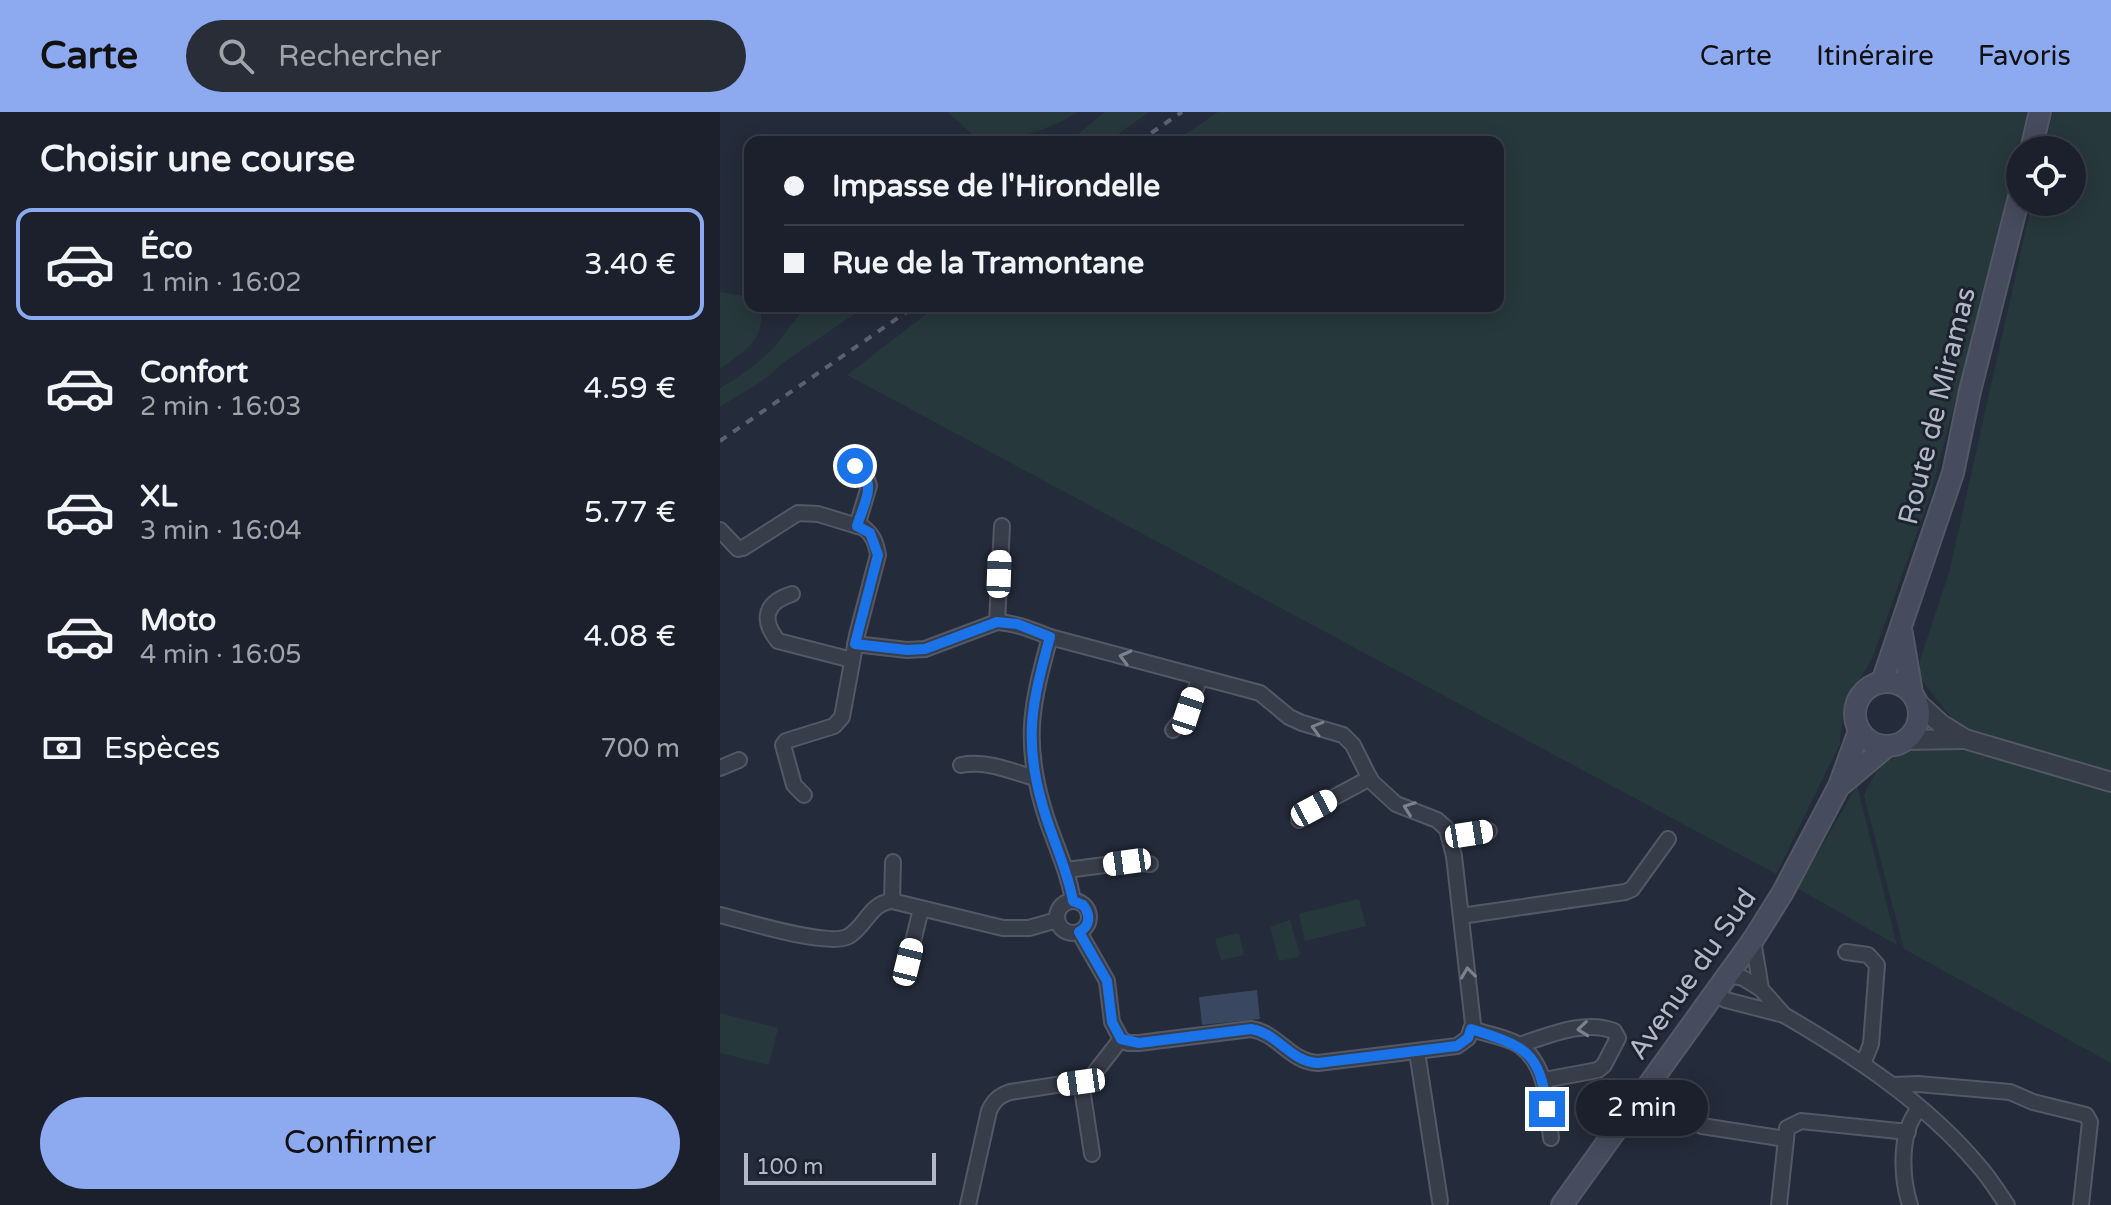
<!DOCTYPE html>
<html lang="fr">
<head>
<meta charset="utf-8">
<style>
  body { margin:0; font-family:"Varela Round",sans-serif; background:#282d38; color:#f1f3f6; height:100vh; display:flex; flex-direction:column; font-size:30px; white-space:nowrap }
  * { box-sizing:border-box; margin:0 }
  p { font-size:26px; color:#a0a3a9 }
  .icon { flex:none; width:44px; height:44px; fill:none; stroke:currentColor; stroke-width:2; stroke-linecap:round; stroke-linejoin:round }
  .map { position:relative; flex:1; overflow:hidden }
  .side { display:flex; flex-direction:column; background:#1b202c; width:720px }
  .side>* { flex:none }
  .hud { position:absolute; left:24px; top:24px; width:760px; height:176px; border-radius:16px; box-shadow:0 4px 20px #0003,0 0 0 2px #393e48; display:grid; align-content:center; height:176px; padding:0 40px; background:#1b202c }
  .controls { position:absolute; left:1286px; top:24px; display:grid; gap:16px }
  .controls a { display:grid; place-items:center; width:80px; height:80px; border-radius:50%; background:#1b202c; box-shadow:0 4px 20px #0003,0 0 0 2px #393e48; font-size:40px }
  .scale { position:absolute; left:24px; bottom:20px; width:192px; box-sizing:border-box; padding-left:8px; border:4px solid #b3b8c6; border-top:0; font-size:22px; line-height:28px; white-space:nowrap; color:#b3b8c6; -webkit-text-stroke:6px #1d222f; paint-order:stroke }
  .end { position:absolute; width:36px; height:36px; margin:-18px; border:10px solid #1a73e8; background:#fff; box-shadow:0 0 0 4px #fff }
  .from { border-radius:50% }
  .bubble { position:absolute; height:56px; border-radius:28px; background:#1b202c; box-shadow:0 4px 20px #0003,0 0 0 2px #393e48; font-size:26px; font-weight:600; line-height:56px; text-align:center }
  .car { position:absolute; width:24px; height:48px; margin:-24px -12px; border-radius:10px; box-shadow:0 0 6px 2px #0007; background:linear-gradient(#fff 24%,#345 0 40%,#fff 0 76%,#345 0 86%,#fff 0) }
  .hud b { display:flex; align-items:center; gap:28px; height:76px; font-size:30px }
  .hud b+b { border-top:2px solid #393e48 }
  .hud i { width:20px; height:20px; background:#f1f3f6 }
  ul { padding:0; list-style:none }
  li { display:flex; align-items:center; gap:24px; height:112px; margin:0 16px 12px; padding:0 24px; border:4px solid transparent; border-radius:16px }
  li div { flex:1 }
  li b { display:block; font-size:30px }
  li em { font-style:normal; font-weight:600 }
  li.on { border-color:#8da9f0 }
  li>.icon { width:72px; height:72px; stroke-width:1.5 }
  h2 { padding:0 40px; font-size:36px; line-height:96px }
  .pay { display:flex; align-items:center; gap:20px; height:88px; padding:0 40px; font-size:30px }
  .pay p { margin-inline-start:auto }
  .primary-button { display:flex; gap:16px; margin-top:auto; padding:16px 40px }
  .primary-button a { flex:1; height:92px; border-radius:48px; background:#8da9f0; color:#111; font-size:32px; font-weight:600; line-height:92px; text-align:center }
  header { display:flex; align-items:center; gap:48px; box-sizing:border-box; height:112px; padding:0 40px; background:#8da9f0; color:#111 }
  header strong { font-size:38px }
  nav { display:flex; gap:44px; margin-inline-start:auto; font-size:28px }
  .search { width:560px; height:72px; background:#282d38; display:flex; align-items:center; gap:20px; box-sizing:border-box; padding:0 28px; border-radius:44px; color:#a0a3a9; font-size:30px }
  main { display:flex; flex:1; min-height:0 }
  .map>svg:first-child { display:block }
  .green { fill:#27383c }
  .water { fill:#3a4761 }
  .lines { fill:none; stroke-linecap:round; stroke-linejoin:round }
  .minor-casing { stroke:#535865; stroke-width:18 }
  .tertiary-casing { stroke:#535865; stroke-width:22 }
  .secondary-casing { stroke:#535865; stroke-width:24 }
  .minor { stroke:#383d4a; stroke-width:14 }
  .tertiary { stroke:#383d4a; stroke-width:18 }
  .secondary { stroke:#464c5d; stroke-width:20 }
  .rail { stroke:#5a6171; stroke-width:4; stroke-dasharray:8 8; stroke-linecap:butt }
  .oneway { stroke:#7c818e }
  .route { stroke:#1a73e8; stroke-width:10 }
  .labels { text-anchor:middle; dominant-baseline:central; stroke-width:6; stroke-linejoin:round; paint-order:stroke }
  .street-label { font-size:28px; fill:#b3b8c6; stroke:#1d222f }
</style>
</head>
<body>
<header>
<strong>Carte</strong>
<div class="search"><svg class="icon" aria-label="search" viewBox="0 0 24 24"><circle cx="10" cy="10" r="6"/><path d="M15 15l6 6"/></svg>Rechercher</div>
<nav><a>Carte</a><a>Itinéraire</a><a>Favoris</a></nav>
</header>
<main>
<section class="side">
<h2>Choisir une course</h2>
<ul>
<li class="on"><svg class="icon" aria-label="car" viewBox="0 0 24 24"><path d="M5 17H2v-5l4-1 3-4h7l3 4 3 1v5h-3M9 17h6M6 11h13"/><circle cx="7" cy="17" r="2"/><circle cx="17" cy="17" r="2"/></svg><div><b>Éco</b><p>1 min · 16:02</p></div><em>3.40 €</em></li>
<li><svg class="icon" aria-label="car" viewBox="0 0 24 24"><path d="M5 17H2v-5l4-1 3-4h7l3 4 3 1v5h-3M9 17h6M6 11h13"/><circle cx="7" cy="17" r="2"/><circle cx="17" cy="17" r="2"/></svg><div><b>Confort</b><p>2 min · 16:03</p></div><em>4.59 €</em></li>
<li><svg class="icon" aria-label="car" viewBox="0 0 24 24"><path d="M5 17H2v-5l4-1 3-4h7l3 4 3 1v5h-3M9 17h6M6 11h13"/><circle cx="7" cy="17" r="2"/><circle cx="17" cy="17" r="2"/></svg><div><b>XL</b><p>3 min · 16:04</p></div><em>5.77 €</em></li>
<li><svg class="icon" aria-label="car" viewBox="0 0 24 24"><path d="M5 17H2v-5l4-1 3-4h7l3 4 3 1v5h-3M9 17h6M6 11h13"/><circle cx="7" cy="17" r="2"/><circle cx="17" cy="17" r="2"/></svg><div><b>Moto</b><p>4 min · 16:05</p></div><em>4.08 €</em></li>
</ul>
<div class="pay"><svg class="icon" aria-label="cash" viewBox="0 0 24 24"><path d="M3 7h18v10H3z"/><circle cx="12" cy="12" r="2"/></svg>Espèces<p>700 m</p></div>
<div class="primary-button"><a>Confirmer</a></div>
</section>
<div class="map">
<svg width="1391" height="1093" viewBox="0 0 1391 1093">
  <rect width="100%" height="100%" fill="#242b3a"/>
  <g class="green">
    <path d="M228 0H358C332 17 291 30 260 30Z"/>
    <polygon points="385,0 429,0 387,30 348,30"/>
    <path d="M498 0H1312L1302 38H1300V46L1210 384 1153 545C1137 571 1120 602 1120 632L1056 762 127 263 217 194H778V30H454Z"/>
    <path d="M1333 0H1391V951L1184 837 1144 684C1165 627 1211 638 1262 636L1264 628 1232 607 1196 561 1230 457 1312 90H1352V38H1324Z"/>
    <path d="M0 180 30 185V194H40C46 229 25 238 0 257Z"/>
    <path d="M88 194H146L60 253C52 266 15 284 0 295V276C20 265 40 250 56 233 67 220 75 206 88 194Z"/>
    <polygon points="1137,674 1177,833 1077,776"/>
    <polygon points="639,787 646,814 585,829 579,802"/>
    <polygon points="570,808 580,842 578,845 559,849 550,815"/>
    <polygon points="519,821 524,843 501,848 495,827"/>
    <polygon points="0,901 58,916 49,953 0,941"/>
  </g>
  <polygon class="water" points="537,878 540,907 482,913 479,885"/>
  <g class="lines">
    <g class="minor-casing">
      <g id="minor">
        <polyline points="135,354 145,361 149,374 137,414"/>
        <path d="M0 418 18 437 23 436 78 401 98 402 144 416C153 423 156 431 158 443L137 523 122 605 114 614 66 629 63 633 74 673 84 683"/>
        <path d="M72 482C46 490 40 507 58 529L132 548"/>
        <polyline points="277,510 282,414"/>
        <path d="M330 525C312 591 303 627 323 695 332 727 348 756 353 789"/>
        <path d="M135 532 187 538 205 537 277 510C296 511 312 518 330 525L540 581 569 605 582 611 623 623 633 633 651 669 676 692 717 708 727 717 734 744 753 912 748 926 737 934 598 951C570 950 558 921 531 917L419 931H408L401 927"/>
        <polyline points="453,618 468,599 480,565"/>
        <path d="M241 653C267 648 290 659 315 666"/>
        <polyline points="0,656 19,648"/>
        <polyline points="579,708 594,696 650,666"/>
        <polyline points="729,725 769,719"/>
        <polyline points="347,758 407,750 430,752"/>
        <polyline points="172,789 173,750"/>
        <circle cx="353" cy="805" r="16"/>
        <path d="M0 803C25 809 110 836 129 824 146 814 150 791 172 789L283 816H309L337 808"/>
        <polyline points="741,804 905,780 912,777 948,727"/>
        <polyline points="1126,840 1148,843 1157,853 1151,932 1143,952"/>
        <polyline points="188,850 201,797"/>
        <polyline points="1008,863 1023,866 1041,877"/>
        <polyline points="995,882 1006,888 1064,903 1041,877 1033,828"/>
        <path d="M1064 903C1134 944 1205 990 1258 1053 1269 1065 1278 1080 1287 1093"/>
        <path d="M751 917C766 922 787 925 799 933 829 954 827 995 831 1026"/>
        <path d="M799 933C827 924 865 907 894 919L898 926 884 953 878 958 824 968"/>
        <polyline points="697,940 720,1089"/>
        <polyline points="361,970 372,1042"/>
        <polyline points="1172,973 1198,972 1290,980 1313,990 1366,1003 1370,1010 1361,1093"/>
        <polyline points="961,995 965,1006 982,1014 1066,1027 1067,1016 1081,1009 1188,1020"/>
        <path d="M248 1093 269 999C274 988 279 984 290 980L369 968 401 927 392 910 387 869 359 820"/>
        <polyline points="1059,1093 1066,1027"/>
        <path d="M1190 1093C1181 1065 1179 1019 1199 997"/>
      </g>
    </g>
    <g class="tertiary-casing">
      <g id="tertiary">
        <polyline points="1197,590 1221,612 1245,627 1391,670"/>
        <polyline points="1186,628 1243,627"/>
      </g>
    </g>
    <g class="secondary-casing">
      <g id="secondary">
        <polyline points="1311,38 1320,0"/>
        <polyline points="1182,522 1192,581"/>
        <circle cx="1167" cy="602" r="32"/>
        <polyline points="1162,570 1233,361 1250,279 1300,81"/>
        <polyline points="1122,672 1166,635"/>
        <polyline points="842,1093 1033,828 1063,780 1119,674 1139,619"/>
      </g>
    </g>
    <use href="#minor" class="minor"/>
    <use href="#tertiary" class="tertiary"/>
    <use href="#secondary" class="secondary"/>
    <g class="rail">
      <polyline points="418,30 462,0"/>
      <polyline points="0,329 195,194"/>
    </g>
  </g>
  <defs><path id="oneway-chevron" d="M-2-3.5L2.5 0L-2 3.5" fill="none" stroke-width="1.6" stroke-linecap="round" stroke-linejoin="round" transform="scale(2)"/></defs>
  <g class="oneway">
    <use href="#oneway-chevron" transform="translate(405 545) rotate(-165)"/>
    <use href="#oneway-chevron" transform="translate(597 616) rotate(-164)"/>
    <use href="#oneway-chevron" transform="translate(689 696) rotate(-160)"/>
    <use href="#oneway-chevron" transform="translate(748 861) rotate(-97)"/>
    <use href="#oneway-chevron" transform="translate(863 917) rotate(174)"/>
  </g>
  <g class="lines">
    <path class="route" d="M135 354C159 370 144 391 137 414L150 421 158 443 135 532 187 538 205 537 277 510 297 512 330 525C312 591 303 627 323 695 332 727 347 756 353 789L363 793C371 803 370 814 359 820L387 869 392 910 401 927 419 931 531 917C558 921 570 950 598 951L737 934 748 926 751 917C804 934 820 938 827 997"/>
  </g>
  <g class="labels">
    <g class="street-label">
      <text transform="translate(1217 294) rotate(-76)">Route de Miramas</text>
      <text transform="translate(972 862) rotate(-55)">Avenue du Sud</text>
    </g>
  </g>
</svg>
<div class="controls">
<a><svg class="icon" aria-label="locate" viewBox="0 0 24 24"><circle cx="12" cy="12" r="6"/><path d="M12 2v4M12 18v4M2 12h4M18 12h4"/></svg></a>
</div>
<div class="scale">100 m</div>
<i class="end from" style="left:135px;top:354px"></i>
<i class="end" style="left:827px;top:997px"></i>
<div class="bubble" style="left:856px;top:968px;width:132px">2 min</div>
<i class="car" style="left:279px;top:462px;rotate:2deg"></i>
<i class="car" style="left:468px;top:599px;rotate:18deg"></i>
<i class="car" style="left:594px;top:696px;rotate:62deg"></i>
<i class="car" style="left:749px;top:722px;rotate:81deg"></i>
<i class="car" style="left:407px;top:750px;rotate:262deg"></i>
<i class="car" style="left:188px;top:850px;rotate:14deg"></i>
<i class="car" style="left:361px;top:970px;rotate:262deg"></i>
<div class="hud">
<b><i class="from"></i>Impasse de l'Hirondelle</b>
<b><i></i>Rue de la Tramontane</b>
</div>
</div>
</main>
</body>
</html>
